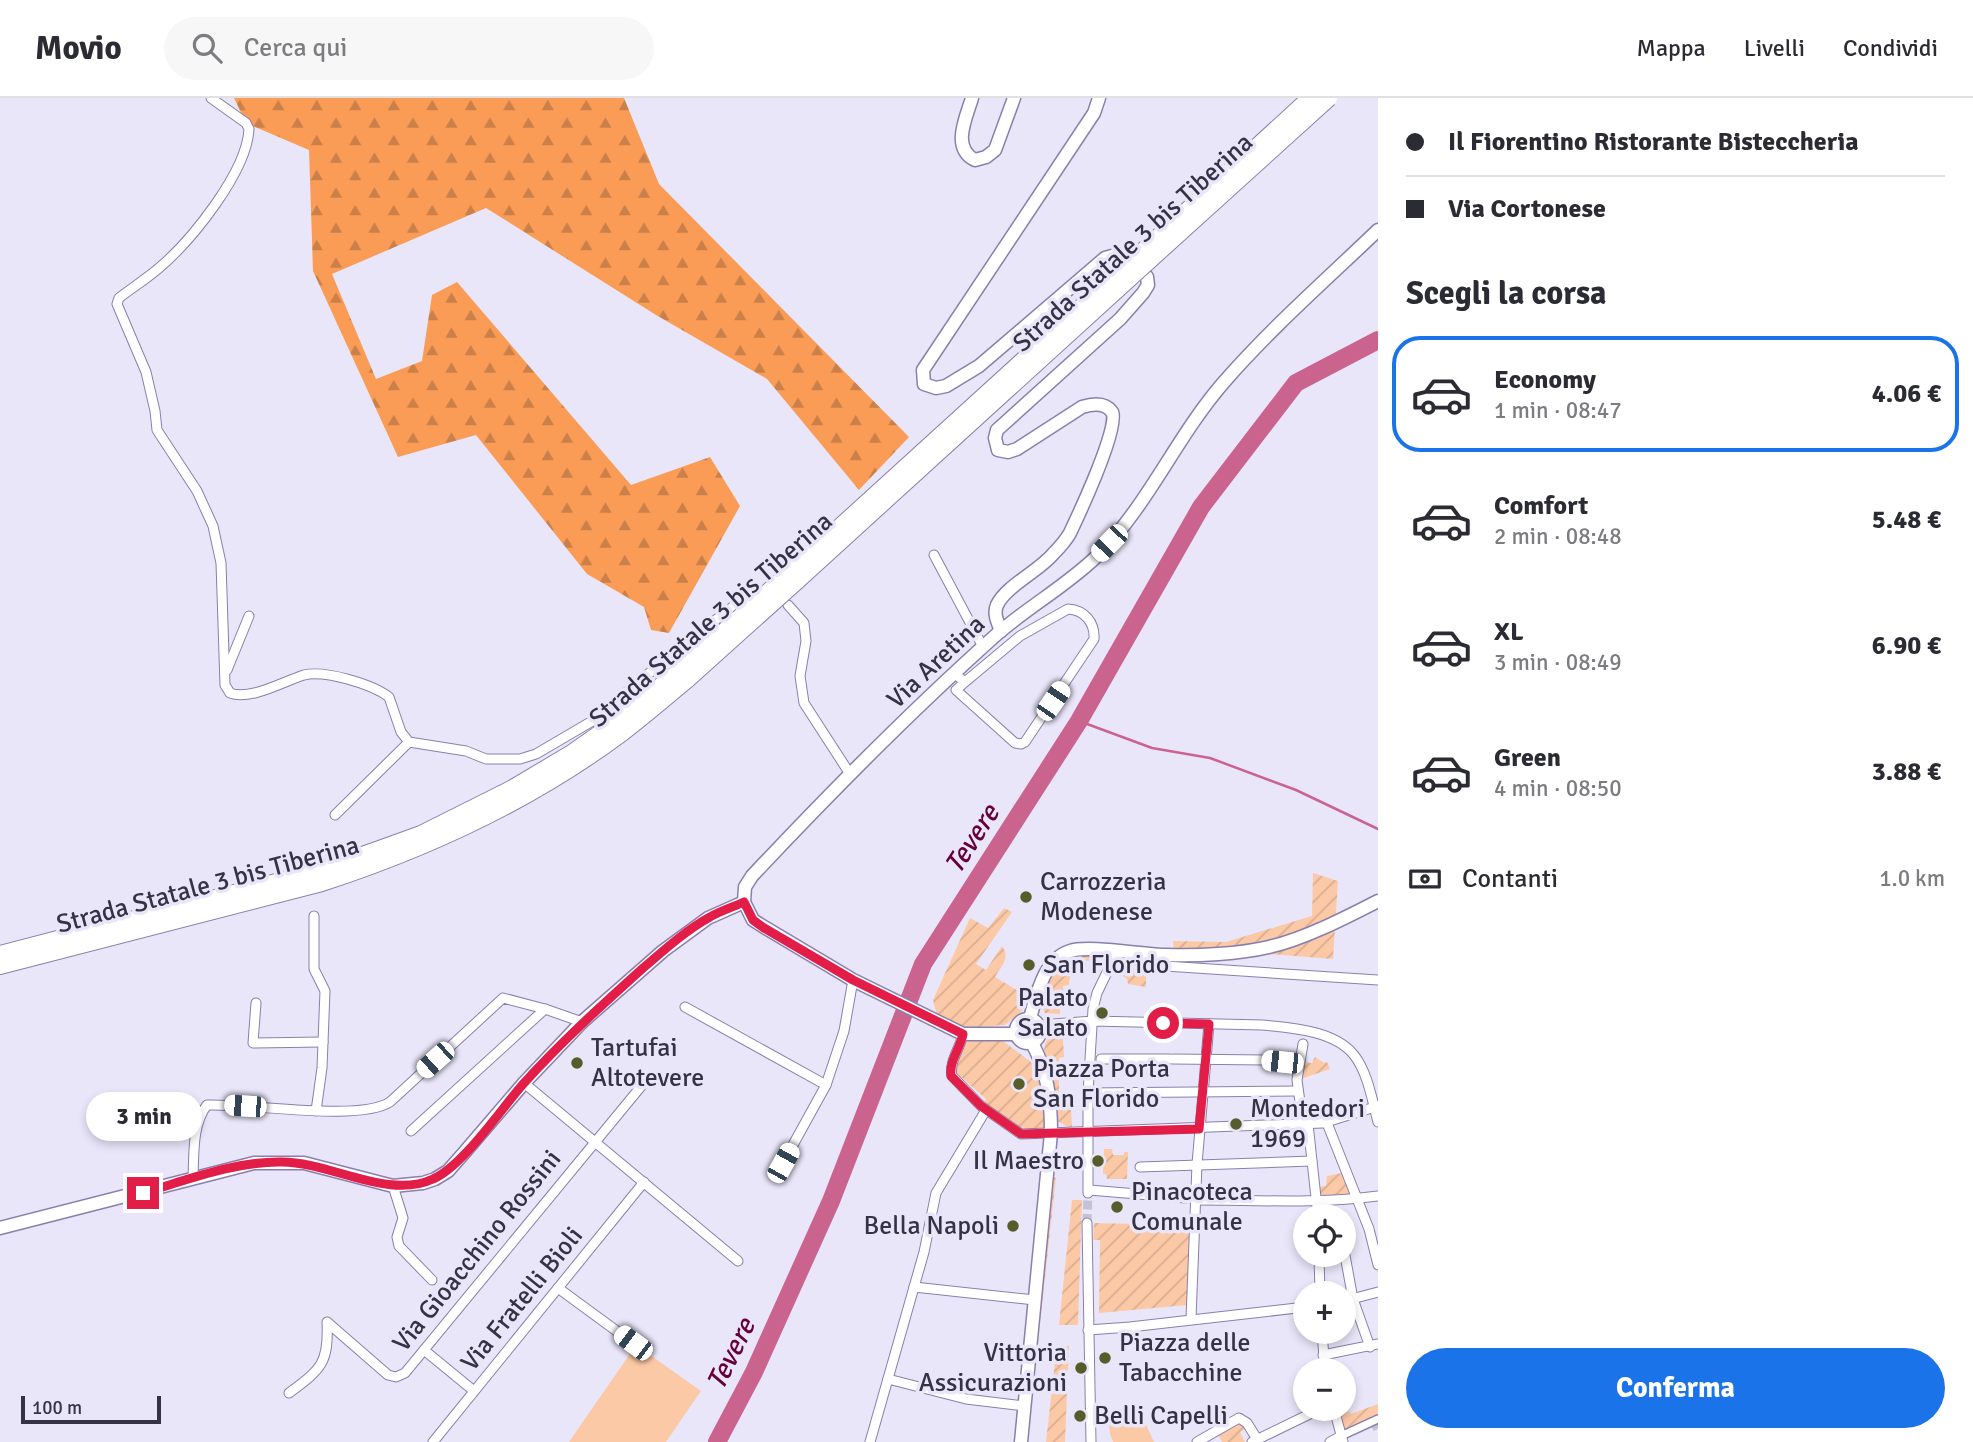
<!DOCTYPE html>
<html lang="it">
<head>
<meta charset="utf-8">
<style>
  body { margin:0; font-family:Signika,sans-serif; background:#f7f7f7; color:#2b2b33; height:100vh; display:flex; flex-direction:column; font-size:26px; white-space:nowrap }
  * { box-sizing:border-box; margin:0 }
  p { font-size:23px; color:#7c7c81 }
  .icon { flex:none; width:38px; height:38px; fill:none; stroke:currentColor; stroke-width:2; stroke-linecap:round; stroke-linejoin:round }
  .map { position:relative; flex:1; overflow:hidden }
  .panel { display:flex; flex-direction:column; background:#fff; width:595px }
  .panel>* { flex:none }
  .banner { display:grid; align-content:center; height:154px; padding:0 28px; background:#fff }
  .fabs { position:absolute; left:1293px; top:1106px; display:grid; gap:14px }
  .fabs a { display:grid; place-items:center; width:63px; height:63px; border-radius:50%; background:#fff; box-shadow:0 4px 10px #0003; font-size:35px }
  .scale { position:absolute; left:21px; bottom:18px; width:140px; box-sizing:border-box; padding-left:7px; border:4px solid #363245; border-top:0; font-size:19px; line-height:24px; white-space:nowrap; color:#363245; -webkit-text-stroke:5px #eae6fa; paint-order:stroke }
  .end { position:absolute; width:32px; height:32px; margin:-16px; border:9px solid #e11d48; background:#fff; box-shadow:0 0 0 4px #fff }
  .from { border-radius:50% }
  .bubble { position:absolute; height:49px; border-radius:24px; background:#fff; box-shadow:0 4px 10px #0003; font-size:23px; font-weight:700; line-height:49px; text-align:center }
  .car { position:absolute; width:21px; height:42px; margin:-21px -10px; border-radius:9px; box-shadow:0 0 5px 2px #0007; background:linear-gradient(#fff 24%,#345 0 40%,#fff 0 76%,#345 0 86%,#fff 0) }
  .banner b { display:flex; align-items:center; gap:24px; height:66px; font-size:26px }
  .banner b+b { border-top:2px solid #e1e1e2 }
  .banner i { width:18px; height:18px; background:#2b2b33 }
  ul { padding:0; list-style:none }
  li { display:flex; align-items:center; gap:21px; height:116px; margin:0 14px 10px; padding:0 14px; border:4px solid transparent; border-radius:28px }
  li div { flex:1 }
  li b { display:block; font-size:26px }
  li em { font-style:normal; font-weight:700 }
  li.active { border-color:#1a73e8 }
  li>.icon { width:63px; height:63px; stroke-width:1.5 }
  h2 { padding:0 28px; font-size:32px; line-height:84px }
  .pay { display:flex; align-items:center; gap:18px; height:77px; padding:0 28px; font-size:26px }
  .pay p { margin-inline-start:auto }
  .action { display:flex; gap:14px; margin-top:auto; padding:14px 28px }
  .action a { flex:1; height:80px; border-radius:42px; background:#1a73e8; color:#fff; font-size:28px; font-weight:700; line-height:80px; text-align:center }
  header { display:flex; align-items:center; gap:42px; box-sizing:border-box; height:98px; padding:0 35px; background:#fff; border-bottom:2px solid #e1e1e2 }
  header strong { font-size:33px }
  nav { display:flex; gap:38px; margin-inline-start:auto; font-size:24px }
  .search { width:490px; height:63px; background:#f7f7f7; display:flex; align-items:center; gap:18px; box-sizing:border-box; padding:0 24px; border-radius:38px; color:#7c7c81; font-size:26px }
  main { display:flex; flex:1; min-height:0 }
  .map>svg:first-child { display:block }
  .grass { fill:#fcc9a7 }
  .forest { fill:url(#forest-firs) }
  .garden { fill:url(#garden-furrows) }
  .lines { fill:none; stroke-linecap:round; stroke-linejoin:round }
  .stream { stroke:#cb638f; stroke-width:2.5 }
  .river { stroke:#cb638f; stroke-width:18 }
  .minor-tunnel { stroke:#c6c2d6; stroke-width:9; stroke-dasharray:9 4.5; stroke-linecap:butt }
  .pedestrian-casing { stroke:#8a7fac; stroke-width:10 }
  .minor-casing { stroke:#8a7fac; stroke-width:11 }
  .tertiary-casing { stroke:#8a7fac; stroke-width:15 }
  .secondary-casing { stroke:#8a7fac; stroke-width:15 }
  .trunk-casing { stroke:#8a7fac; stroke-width:18 }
  .pedestrian { stroke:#fff; stroke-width:7 }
  .minor { stroke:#fff; stroke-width:9 }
  .tertiary { stroke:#fff; stroke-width:12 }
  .secondary { stroke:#fff; stroke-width:12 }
  .trunk { stroke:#fff; stroke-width:16 }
  .trunk-bridge-casing { stroke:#8a7fac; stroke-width:18; stroke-linecap:butt }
  .trunk-bridge { stroke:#fff; stroke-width:16 }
  .route { stroke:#e11d48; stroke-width:9 }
  .poi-dot { fill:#565c2a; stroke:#eae6fa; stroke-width:2.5 }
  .labels { text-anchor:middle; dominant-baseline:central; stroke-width:7; stroke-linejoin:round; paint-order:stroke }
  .street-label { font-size:26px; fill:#363245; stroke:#eae6fa }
  .poi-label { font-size:26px; fill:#363245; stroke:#eae6fa; text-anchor:start }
  .water-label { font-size:28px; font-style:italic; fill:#660039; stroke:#eae6fa }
</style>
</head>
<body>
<header>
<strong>Movio</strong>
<div class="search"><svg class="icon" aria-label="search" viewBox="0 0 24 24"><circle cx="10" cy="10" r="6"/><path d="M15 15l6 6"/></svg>Cerca qui</div>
<nav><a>Mappa</a><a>Livelli</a><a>Condividi</a></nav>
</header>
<main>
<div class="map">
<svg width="1378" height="1344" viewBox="0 0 1378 1344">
  <defs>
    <pattern id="forest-firs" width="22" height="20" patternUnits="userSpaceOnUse" patternTransform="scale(1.75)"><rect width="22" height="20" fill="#fa9c56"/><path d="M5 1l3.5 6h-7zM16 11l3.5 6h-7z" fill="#cb8049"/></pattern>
    <pattern id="garden-furrows" width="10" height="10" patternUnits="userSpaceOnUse" patternTransform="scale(1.75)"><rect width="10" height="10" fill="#fcc9a7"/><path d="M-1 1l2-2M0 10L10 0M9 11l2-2" fill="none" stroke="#d9ad91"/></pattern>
  </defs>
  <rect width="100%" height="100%" fill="#eae6fa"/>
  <g class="grass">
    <polygon points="636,1247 701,1293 666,1344 569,1344"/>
    <path d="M1129 1310 1142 1318 1154 1344H1113C1106 1327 1108 1311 1129 1310Z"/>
  </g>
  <polygon class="forest" points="234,0 624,0 659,86 909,339 859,392 767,281 656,217 486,110 332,176 376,281 422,263 432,197 457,184 631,387 710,359 740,408 669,535 651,532 644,509 587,476 476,337 398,359 313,173 309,52 246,25"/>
  <g class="garden">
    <polygon points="1313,775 1338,783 1333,861 1244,854 1174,854 1173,843 1226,844 1312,818"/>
    <path d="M1004 810 1012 814 976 866 986 872 1002 848C1011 860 1001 868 995 879L1025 897 1032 886 1035 887 1023 912 1005 927 964 930 937 917 933 902 970 820 988 830Z"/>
    <path d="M1085 858 1109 861 1108 865C1086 860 1071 861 1069 887L1063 888 1065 906 1060 908V916L1045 915C1036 897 1049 867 1068 860 1073 858 1080 859 1085 858Z"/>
    <polygon points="1123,869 1146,871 1146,889 1128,886 1127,881 1123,878"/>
    <polygon points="1076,929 1077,941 1063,941 1064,959 1059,960 1059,1009 1071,1009 1072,1031 1057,1023 1050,969 1044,952 1045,946 1054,930"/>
    <path d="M966 940 1000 941 1031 964 1043 991 1045 1030C1021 1037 1002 1018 983 1006L986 1001 961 979 958 980 956 968Z"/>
    <polygon points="1315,959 1324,965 1327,964 1330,971 1298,982 1301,964 1312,965"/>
    <polygon points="1132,963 1170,963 1170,976 1131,976"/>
    <polygon points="1104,1051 1112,1051 1113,1057 1124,1057 1124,1054 1128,1054 1127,1081 1107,1081 1106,1076 1103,1076"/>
    <polygon points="1346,1074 1355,1098 1319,1099 1319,1089 1326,1088 1327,1078"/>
    <polygon points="1053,1079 1056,1080 1039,1234 1035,1234"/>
    <polygon points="1072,1102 1082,1102 1078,1227 1059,1227"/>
    <polygon points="1094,1125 1190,1127 1188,1207 1099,1215 1100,1142 1093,1142"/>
    <polygon points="1057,1246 1062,1251 1069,1247 1065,1344 1046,1344"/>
    <polygon points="1378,1306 1378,1318 1345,1333 1340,1311 1344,1309 1345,1315 1349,1313 1351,1316"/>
    <polygon points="1240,1324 1247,1330 1240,1334 1245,1344 1222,1344 1218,1336"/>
  </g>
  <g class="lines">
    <polyline class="stream" points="1079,623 1152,650 1210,660 1296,692 1378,731"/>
    <polyline class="river" points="717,1344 754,1274 831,1103 923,866 1079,623 1201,409 1296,285 1378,242"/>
    <g class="minor-tunnel">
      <polyline points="1087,1125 1088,1095"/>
      <polyline points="1373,1323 1378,1331"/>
    </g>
    <g class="pedestrian-casing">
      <polyline id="pedestrian" points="1341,1338 1378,1321"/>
    </g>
    <g class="minor-casing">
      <g id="minor">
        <path d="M211 0 246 25 249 31C247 74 191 143 159 170 146 181 132 190 119 200L117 206 146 274 155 313 157 332 197 393 213 428 221 465 225 587 230 595C250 603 284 583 304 577 325 572 372 586 389 599L401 634 409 644 466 653 486 661H520L536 656 594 622 679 550 748 497"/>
        <polyline points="934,457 983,549"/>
        <polyline points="788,507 804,525 806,543 800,578 804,605 850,676"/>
        <polyline points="227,572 249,518"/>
        <path d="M955 576 965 584 1020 538 1068 511C1085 512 1095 525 1094 541L1025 644 1021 646 1015 645 956 592 965 584"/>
        <polyline points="335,717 409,644"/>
        <polyline points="314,818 314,871 325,893 322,970 316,1013"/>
        <polyline points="1159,857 1161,866 1165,868 1378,882"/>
        <polyline points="256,905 253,945 323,944"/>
        <polyline points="685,909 826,987"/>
        <path d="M1041 931 1053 926 1093 923 1262 927C1290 930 1334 932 1354 957 1368 975 1372 1002 1378 1024"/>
        <path d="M963 936C960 951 949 963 952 978L981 1008 1021 1036 1323 1025 1378 1008"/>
        <polyline points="1101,961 1170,961"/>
        <polyline points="1173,961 1266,962 1299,966"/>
        <polyline points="524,985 738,1163"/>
        <polyline points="1088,995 1297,993"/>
        <polyline points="1327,1025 1369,1131 1378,1167"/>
        <polyline points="1303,1026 1297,982 1303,946"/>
        <polyline points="1308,1026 1318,1118"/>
        <polyline points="411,1033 545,911"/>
        <polyline points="783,1065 826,987 844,933 853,882"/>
        <polyline points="1140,1069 1312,1063"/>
        <path d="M193 1081C194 1057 192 1026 207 1007 249 1005 359 1024 390 1004L503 900 545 911 582 924"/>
        <polyline points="393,1088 403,1120 397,1139 399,1148 432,1182"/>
        <polyline points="1089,1092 1186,1100"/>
        <polyline points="1088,1095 1088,995 1093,911 1097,895 1112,864 1119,854"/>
        <path d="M1195 1102C1256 1102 1318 1106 1378 1098"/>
        <polyline points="1087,1125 1091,1344"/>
        <polyline points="1344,1152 1353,1201 1370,1249"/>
        <polyline points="1319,1157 1320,1195"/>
        <polyline points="914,1189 1035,1202"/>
        <polyline points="558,1190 633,1245"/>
        <polyline points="1344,1203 1378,1194"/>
        <polyline points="1191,1221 1197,1066 1209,926"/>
        <polyline points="1088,1232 1130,1229 1306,1209"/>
        <polyline points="1322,1234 1325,1272"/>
        <polyline points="424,1252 474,1293"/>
        <polyline points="1323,1257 1378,1246"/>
        <polyline points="888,1281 966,1301 1025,1308"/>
        <path d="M289 1295C321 1271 329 1266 327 1224L388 1277 396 1279 405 1275 648 980"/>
        <polyline points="1334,1311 1343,1344"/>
        <polyline points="433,1344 644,1084"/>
        <polyline points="870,1344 924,1154 936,1095 986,1012"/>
        <polyline points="1197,1344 1239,1320 1247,1325 1257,1341"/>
        <polyline points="1252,1344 1320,1311"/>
        <polyline points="1330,1344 1341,1338"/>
      </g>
    </g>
    <g class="tertiary-casing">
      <g id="tertiary">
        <path d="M972 0C966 20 951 50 975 62L986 59 995 52 1014 0"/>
        <path d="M1001 533C998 525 993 516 997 507 1006 488 1039 473 1053 456 1059 450 1066 442 1070 435 1078 418 1121 327 1112 314 1105 304 1092 306 1082 309L1017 351 1008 354 998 352 995 340 997 332 1120 221 1143 195 1148 187 1147 179 1126 157 1119 156 1105 160 979 268 946 288 936 290 924 286 923 272 1094 15 1099 0"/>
        <polyline points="0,1130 254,1065 304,1065 393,1088 423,1085 435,1081 448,1073 463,1056 524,985 582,924 663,853 708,820 744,804"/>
      </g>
    </g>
    <g class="secondary-casing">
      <g id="secondary">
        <path d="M1030 920C1037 897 1043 862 1070 853 1089 847 1144 857 1167 857 1198 858 1239 856 1269 849 1304 841 1345 820 1378 803"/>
        <circle cx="1028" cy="933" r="12"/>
        <path d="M1016 936H963L853 882 764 829 753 822 744 804 745 789 752 778C830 695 911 613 996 537 1028 509 1066 488 1096 459 1148 408 1176 339 1224 284 1271 230 1326 182 1378 132"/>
        <path d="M1021 1344 1051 1035C1051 1002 1048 974 1032 945"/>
      </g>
    </g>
    <g class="trunk-casing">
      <g id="trunk">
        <polyline points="788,476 1110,183"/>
        <polyline points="796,484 1118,191"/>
        <polyline points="0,856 318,773 421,736 511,691 570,656 610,628 682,571"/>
        <path d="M0 868 322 785C426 751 530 703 618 638 642 620 665 600 688 581"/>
      </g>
    </g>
    <use href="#pedestrian" class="pedestrian"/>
    <use href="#minor" class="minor"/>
    <use href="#tertiary" class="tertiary"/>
    <use href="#secondary" class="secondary"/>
    <use href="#trunk" class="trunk"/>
    <g class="trunk-bridge-casing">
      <g id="trunk-bridge">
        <polyline points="1110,183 1310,0"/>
        <polyline points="1118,191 1329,0"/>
        <polyline points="682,571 788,476"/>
        <polyline points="688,581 796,484"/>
      </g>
    </g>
    <use href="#trunk-bridge" class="trunk-bridge"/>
  </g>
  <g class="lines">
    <path class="route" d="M143 1095C187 1082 236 1063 282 1064 330 1064 388 1102 433 1081 463 1068 501 1011 524 985 561 944 601 908 642 871 663 853 686 832 710 819 720 813 733 809 744 804L753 822 764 830 853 882 963 936C960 951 949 963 951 978L981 1008 1021 1036 1199 1031 1209 926 1163 925"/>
  </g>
  <g class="poi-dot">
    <circle cx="1026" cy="799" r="7"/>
    <circle cx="1029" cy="867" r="7"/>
    <circle cx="1102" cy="915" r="7"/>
    <circle cx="577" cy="965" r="7"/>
    <circle cx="1019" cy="986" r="7"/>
    <circle cx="1236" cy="1026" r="7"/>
    <circle cx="1098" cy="1063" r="7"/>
    <circle cx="1117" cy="1109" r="7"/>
    <circle cx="1013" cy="1128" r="7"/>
    <circle cx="1105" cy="1260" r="7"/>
    <circle cx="1081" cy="1270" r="7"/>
    <circle cx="1080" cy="1318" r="7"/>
  </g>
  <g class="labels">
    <g class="street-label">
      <text transform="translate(1133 145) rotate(-42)">Strada Statale 3 bis Tiberina</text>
      <text transform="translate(711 522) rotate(-41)">Strada Statale 3 bis Tiberina</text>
      <text transform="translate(936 564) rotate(-43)">Via Aretina</text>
      <text transform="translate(208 787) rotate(-15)">Strada Statale 3 bis Tiberina</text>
      <text transform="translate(477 1153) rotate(-51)">Via Gioacchino Rossini</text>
      <text transform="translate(522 1201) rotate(-51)">Via Fratelli Bioli</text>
    </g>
    <g class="poi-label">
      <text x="1040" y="784">Carrozzeria<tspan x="1040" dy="30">Modenese</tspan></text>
      <text x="1043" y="867">San Florido</text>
      <text x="1088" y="900" text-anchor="end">Palato<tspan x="1088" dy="30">Salato</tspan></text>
      <text x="591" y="950">Tartufai<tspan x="591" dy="30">Altotevere</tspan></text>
      <text x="1033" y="971">Piazza Porta<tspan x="1033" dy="30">San Florido</tspan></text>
      <text x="1250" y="1011">Montedori<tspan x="1250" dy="30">1969</tspan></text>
      <text x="1084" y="1063" text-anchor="end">Il Maestro</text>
      <text x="1131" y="1094">Pinacoteca<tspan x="1131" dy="30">Comunale</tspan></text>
      <text x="999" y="1128" text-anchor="end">Bella Napoli</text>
      <text x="1119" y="1245">Piazza delle<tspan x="1119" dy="30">Tabacchine</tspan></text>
      <text x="1067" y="1255" text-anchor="end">Vittoria<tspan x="1067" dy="30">Assicurazioni</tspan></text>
      <text x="1094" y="1318">Belli Capelli</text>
    </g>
    <g class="water-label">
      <text transform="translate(972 741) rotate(-57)">Tevere</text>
      <text transform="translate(731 1256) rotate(-64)">Tevere</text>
    </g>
  </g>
</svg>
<div class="fabs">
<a><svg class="icon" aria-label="locate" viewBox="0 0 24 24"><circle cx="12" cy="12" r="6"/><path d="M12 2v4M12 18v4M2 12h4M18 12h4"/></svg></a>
<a>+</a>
<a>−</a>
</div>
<div class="scale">100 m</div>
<i class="end from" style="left:1163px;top:925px"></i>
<i class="end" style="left:143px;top:1095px"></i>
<div class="bubble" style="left:86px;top:994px;width:116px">3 min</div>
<i class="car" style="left:1109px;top:445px;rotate:224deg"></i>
<i class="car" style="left:1053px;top:603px;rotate:34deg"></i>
<i class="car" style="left:435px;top:962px;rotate:228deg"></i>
<i class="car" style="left:1282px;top:964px;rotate:276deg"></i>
<i class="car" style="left:245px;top:1008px;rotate:274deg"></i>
<i class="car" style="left:783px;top:1065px;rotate:29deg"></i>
<i class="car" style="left:633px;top:1245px;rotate:307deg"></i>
</div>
<section class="panel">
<div class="banner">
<b><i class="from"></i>Il Fiorentino Ristorante Bisteccheria</b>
<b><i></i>Via Cortonese</b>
</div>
<h2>Scegli la corsa</h2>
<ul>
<li class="active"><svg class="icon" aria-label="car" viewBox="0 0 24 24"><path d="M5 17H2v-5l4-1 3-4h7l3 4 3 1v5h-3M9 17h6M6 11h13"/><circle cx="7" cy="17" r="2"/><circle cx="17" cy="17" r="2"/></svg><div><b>Economy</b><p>1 min · 08:47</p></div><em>4.06 €</em></li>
<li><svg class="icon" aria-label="car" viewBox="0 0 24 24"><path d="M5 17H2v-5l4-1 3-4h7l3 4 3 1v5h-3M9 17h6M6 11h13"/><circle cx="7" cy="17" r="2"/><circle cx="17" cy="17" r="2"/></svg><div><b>Comfort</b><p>2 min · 08:48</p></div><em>5.48 €</em></li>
<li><svg class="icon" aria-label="car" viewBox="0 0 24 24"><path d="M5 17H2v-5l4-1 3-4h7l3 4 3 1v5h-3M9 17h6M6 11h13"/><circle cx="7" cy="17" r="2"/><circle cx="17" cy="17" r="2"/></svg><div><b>XL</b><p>3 min · 08:49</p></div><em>6.90 €</em></li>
<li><svg class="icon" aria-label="car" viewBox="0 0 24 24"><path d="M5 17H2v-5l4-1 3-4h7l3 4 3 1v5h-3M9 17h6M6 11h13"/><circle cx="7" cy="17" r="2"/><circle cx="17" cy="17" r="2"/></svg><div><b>Green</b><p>4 min · 08:50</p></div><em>3.88 €</em></li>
</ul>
<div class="pay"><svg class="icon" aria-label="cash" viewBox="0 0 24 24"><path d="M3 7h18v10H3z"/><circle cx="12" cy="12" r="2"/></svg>Contanti<p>1.0 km</p></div>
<div class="action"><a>Conferma</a></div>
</section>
</main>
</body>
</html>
